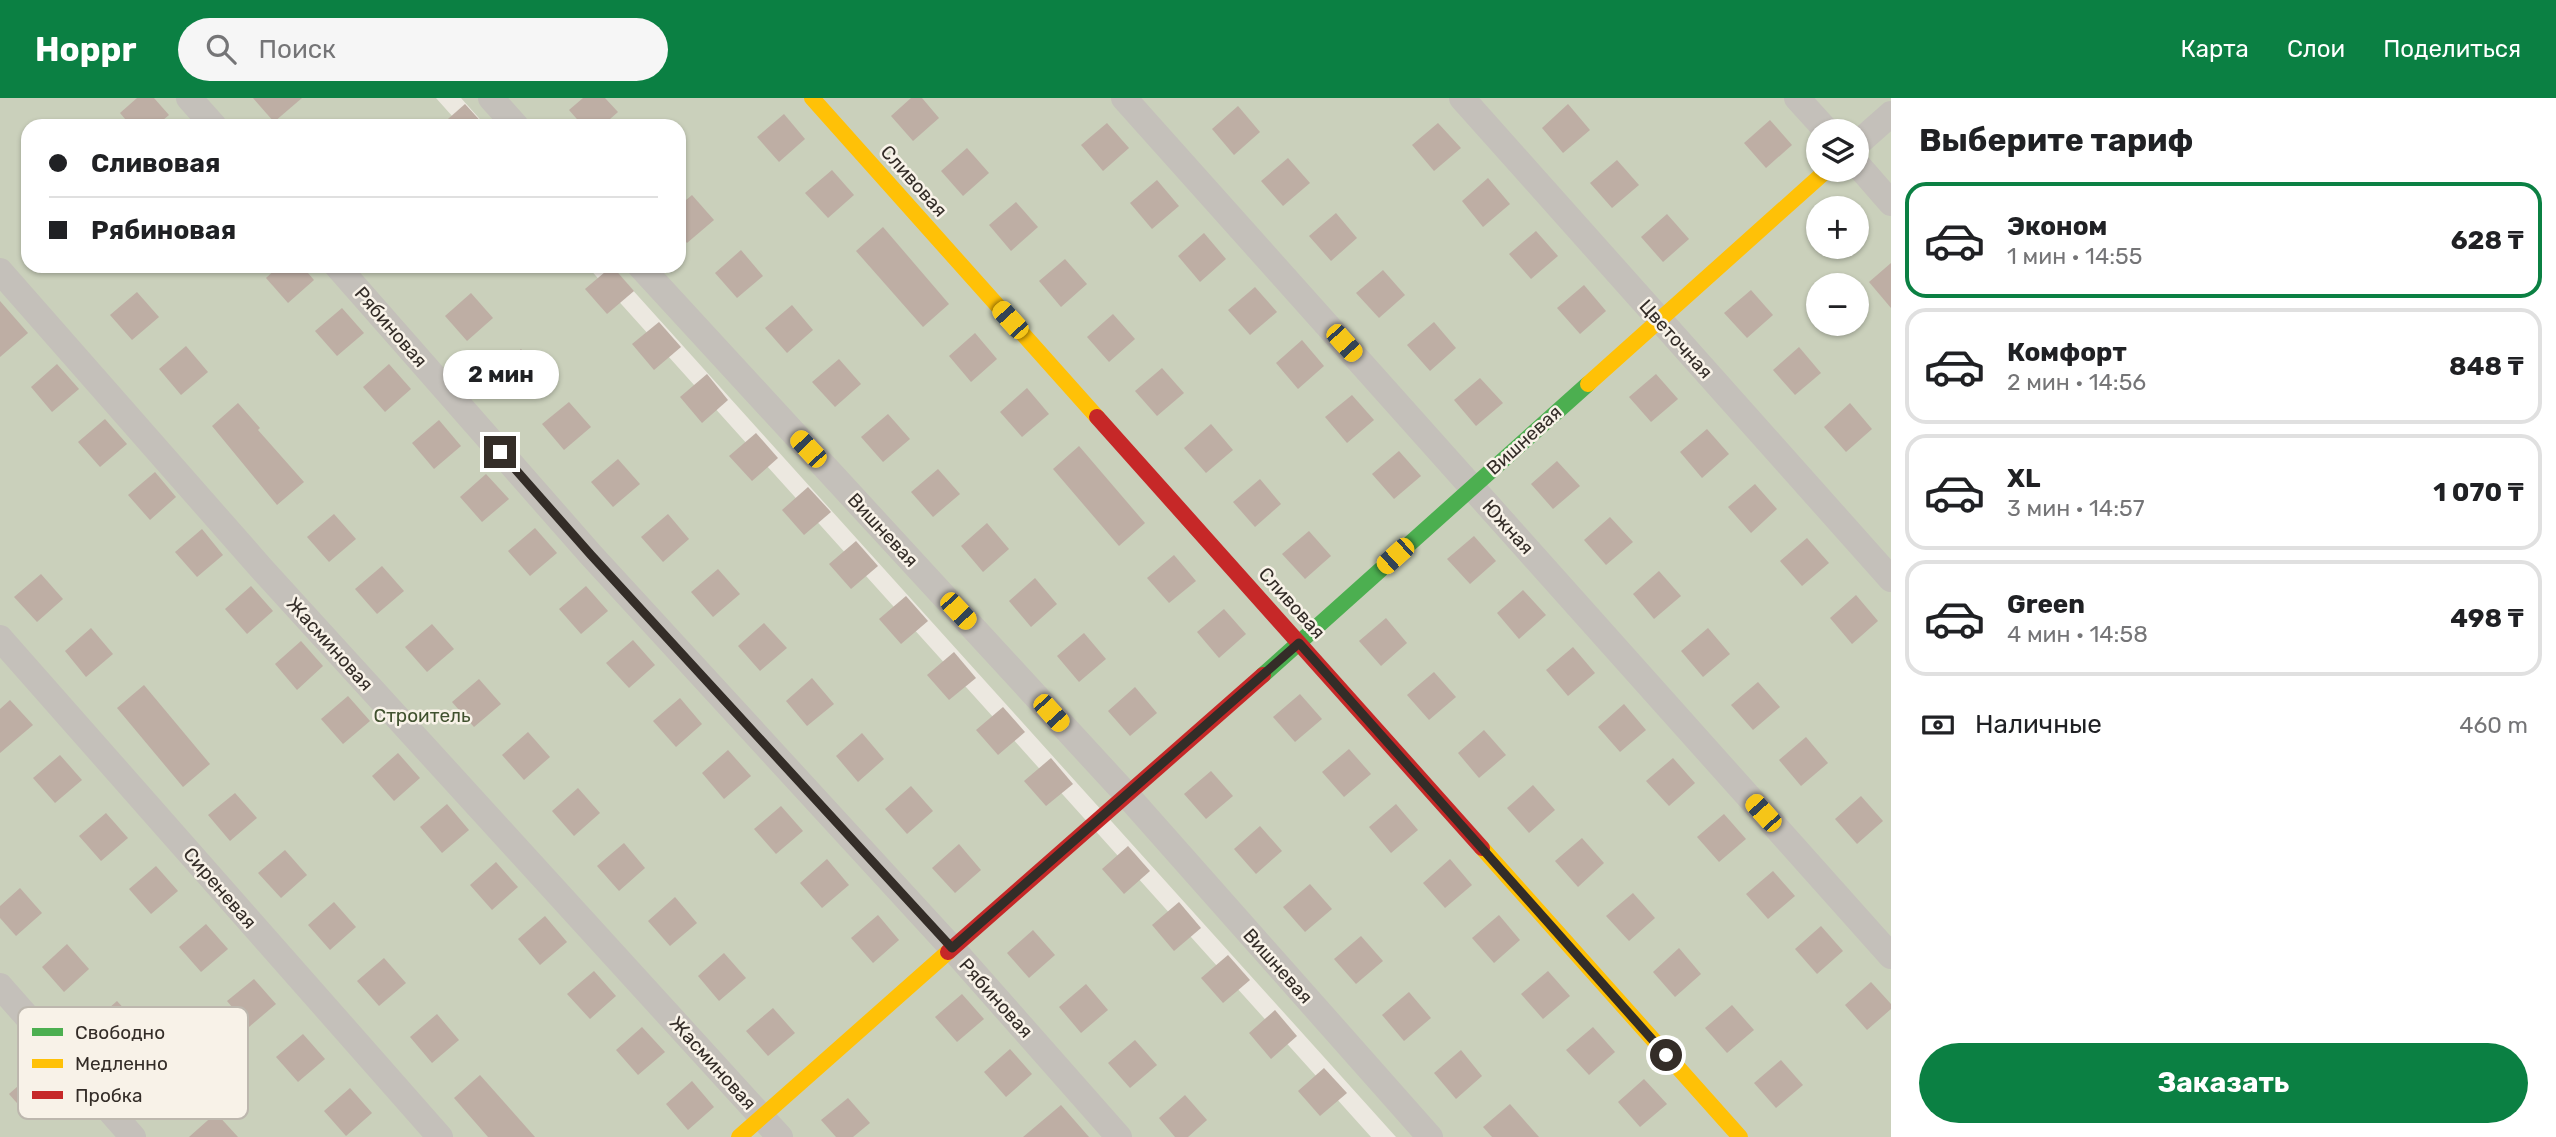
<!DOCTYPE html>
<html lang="ru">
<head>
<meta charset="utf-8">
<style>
  body { margin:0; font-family:Rubik,sans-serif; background:#f6f6f6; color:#202124; height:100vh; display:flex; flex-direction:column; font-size:26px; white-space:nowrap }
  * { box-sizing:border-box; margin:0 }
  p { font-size:23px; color:#757577 }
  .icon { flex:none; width:38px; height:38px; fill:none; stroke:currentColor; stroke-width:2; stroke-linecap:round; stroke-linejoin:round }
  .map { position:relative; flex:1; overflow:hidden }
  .sheet { display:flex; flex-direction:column; background:#fff; width:665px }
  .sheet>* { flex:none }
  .guide { position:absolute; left:21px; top:21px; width:665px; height:154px; border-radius:21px; box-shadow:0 2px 5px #0004; display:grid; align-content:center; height:154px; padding:0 28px; background:#fff }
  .fabs { position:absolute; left:1806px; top:21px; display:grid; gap:14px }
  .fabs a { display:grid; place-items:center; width:63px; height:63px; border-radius:50%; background:#fff; box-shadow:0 2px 5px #0004; font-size:35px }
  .end { position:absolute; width:32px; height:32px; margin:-16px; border:9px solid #342d28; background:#fff; box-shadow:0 0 0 4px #fff }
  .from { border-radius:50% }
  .bubble { position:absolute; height:49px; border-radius:24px; background:#fff; box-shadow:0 2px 5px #0004; font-size:23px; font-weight:700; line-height:49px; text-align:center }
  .car { position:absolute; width:21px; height:42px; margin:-21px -10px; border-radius:9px; box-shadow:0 0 5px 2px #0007; background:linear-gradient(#f5c518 24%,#345 0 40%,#f5c518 0 76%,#345 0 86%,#f5c518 0) }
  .guide b { display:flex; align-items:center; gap:24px; height:66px; font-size:26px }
  .guide b+b { border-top:2px solid #e0e0e0 }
  .guide i { width:18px; height:18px; background:#202124 }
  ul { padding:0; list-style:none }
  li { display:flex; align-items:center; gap:21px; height:116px; margin:0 14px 10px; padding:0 14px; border:4px solid #e0e0e0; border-radius:21px }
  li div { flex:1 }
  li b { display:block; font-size:26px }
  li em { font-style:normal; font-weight:700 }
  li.selected { border-color:#0b8043 }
  li>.icon { width:63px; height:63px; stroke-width:1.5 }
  h2 { padding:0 28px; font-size:32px; line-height:84px }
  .pay { display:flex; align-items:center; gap:18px; height:77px; padding:0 28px; font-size:26px }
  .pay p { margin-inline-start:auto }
  .button { display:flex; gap:14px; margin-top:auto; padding:14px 28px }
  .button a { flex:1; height:80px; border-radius:42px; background:#0b8043; color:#fff; font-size:28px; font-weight:700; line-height:80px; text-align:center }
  header { display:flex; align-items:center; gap:42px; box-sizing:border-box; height:98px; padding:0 35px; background:#0b8043; color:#fff }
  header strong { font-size:33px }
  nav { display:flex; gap:38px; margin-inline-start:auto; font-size:24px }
  .search { width:490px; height:63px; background:#f6f6f6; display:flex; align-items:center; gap:18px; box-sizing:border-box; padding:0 24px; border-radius:38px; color:#757577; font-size:26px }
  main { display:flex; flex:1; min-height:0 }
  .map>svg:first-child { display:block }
  .green { fill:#cad0bb; fill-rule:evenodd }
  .building { fill:#beaea4 }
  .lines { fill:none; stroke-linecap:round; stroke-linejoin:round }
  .street { stroke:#c4c0ba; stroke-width:26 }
  .fast { stroke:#4caf50; stroke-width:16 }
  .slow { stroke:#ffc107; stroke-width:16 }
  .jam { stroke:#c62828; stroke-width:16 }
  .route { stroke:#342d28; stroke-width:9 }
  .labels { text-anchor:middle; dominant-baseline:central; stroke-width:5; stroke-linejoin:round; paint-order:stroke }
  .street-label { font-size:19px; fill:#342d28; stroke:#f8f2e8 }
  .park-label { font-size:19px; fill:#40512e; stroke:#f8f2e8 }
  .key { fill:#f8f2e8; stroke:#bdb7ae; stroke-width:2 }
  .key-label { font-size:19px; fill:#342d28 }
</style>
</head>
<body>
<header>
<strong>Hoppr</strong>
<div class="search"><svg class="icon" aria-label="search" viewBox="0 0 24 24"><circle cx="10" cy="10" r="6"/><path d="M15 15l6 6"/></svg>Поиск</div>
<nav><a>Карта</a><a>Слои</a><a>Поделиться</a></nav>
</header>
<main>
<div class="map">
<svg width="1891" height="1039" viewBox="0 0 1891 1039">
  <rect width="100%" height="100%" fill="#ece8e0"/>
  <g class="green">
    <polygon points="0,0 436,0 461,28 28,28 28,168 587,168 1371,1039 0,1039"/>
    <path d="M461 0H1891V1039H1396L611 168H679V28H486ZM1818 33H1857V72H1818ZM1818 110H1857V149H1818ZM1818 187H1857V226H1818Z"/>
  </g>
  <g class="building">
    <polygon points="137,0 154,0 169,17 156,28 131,28 120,15"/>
    <polygon points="253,0 302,0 274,24"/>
    <polygon points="583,0 605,0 618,14 602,28 583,28 569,12"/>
    <polygon points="911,0 922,0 939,20 913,43 891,18"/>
    <polygon points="465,6 485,28 440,28"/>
    <polygon points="1568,6 1590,32 1563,55 1542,30"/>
    <polygon points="1238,8 1260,34 1234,57 1212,31"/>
    <polygon points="784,16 805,41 779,64 757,39"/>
    <polygon points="1770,22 1792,47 1766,70 1744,45"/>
    <polygon points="1107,25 1129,50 1103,73 1081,47"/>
    <polygon points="1438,25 1461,50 1434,73 1412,47"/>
    <polygon points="967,50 989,75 963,98 941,73"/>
    <polygon points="1288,60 1310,85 1283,108 1261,83"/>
    <polygon points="1617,62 1639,87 1612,110 1590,85"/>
    <polygon points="832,72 854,97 828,120 805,95"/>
    <polygon points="1488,80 1510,106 1483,129 1462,103"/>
    <polygon points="1157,82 1179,108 1152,131 1130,105"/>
    <polygon points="692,97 714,122 687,145 679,136 679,108"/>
    <polygon points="1016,104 1038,129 1011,153 989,127"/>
    <polygon points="1336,115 1357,140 1331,163 1309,138"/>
    <polygon points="1667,116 1689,141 1663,164 1641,139"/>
    <polygon points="883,129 949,206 923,229 856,153"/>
    <polygon points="1536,133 1558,158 1531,181 1509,156"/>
    <polygon points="1204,135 1226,161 1200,184 1178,158"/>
    <polygon points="741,152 763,178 737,200 715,175"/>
    <polygon points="1065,161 1087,186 1061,209 1039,183"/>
    <polygon points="1891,165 1891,210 1869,184"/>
    <polygon points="279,168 302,168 314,182 288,205 266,180"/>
    <polygon points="612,168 634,193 607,216 585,191"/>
    <polygon points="1383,172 1405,197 1379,220 1356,195"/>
    <polygon points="1584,187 1606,213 1580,236 1557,210"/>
    <polygon points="1255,189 1277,214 1250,237 1228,212"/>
    <polygon points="1751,192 1773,217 1747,240 1724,215"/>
    <polygon points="137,194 159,219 132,242 110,217"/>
    <polygon points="471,195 493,220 467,243 445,218"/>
    <polygon points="0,203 28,235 0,259"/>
    <polygon points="792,207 813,232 787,255 765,230"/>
    <polygon points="342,210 364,235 337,258 315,233"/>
    <polygon points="1113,216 1135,241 1109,264 1087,239"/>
    <polygon points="659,224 681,249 654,272 632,246"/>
    <polygon points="1434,224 1456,250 1430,273 1407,247"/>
    <polygon points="975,235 997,261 971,284 949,258"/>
    <polygon points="1302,242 1324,268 1298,291 1276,265"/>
    <polygon points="186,248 208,274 181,297 159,271"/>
    <polygon points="1799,249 1821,275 1795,297 1773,272"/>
    <polygon points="521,251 543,276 517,299 495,274"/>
    <polygon points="839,261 861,286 835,309 812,284"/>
    <polygon points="57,266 79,291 52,314 31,289"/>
    <polygon points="389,266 411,291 385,314 363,289"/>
    <polygon points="1162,270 1184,295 1157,318 1135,293"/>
    <polygon points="707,276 728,302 702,325 680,299"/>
    <polygon points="1656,276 1678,301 1651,324 1629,299"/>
    <polygon points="1480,280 1503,305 1476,328 1454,302"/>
    <polygon points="1027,290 1049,316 1022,339 1000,314"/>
    <polygon points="1352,297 1374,322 1347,345 1325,319"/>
    <polygon points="569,304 591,329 564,352 542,326"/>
    <polygon points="238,305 260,330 258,332 304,384 277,407 212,328"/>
    <polygon points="1850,305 1872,331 1846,354 1824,329"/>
    <polygon points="888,316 910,341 883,364 861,339"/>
    <polygon points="105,321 127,346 100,369 78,344"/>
    <polygon points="439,322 461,348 434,371 412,345"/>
    <polygon points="1211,326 1233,352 1206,375 1184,350"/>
    <polygon points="1707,331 1729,356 1702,380 1680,354"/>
    <polygon points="756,335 778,360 752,383 729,358"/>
    <polygon points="1079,348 1145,425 1119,448 1053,371"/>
    <polygon points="1399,353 1421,378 1394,401 1372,376"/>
    <polygon points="618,361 640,386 613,409 591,384"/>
    <polygon points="1557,363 1580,388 1553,411 1531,386"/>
    <polygon points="938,371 960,396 933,419 911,394"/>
    <polygon points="155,374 176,399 150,422 128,397"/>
    <polygon points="486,376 509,401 482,424 460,399"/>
    <polygon points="1260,381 1281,406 1255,429 1233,404"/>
    <polygon points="1755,386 1777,411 1751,435 1728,409"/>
    <polygon points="808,389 831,414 804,437 782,412"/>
    <polygon points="334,416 356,441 329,464 307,439"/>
    <polygon points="668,416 689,441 663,464 641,439"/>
    <polygon points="1610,419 1633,444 1606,467 1584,442"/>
    <polygon points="987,425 1009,451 983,474 961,448"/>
    <polygon points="535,430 557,455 530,478 508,453"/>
    <polygon points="202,431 223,457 197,479 175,454"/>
    <polygon points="1309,433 1331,458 1305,481 1282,456"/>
    <polygon points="1474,438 1496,463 1470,486 1447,461"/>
    <polygon points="1807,440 1829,465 1802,488 1780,463"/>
    <polygon points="856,443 878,468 851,491 829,466"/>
    <polygon points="1174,457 1196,483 1169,505 1147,480"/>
    <polygon points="382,468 404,493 377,516 355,491"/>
    <polygon points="718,471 740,496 713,519 691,494"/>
    <polygon points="1659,473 1681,498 1654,521 1633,496"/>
    <polygon points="41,476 63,501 37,524 14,499"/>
    <polygon points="1035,480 1057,506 1031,529 1009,503"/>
    <polygon points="251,488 273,513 247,536 225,511"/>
    <polygon points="586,488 608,513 581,536 559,511"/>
    <polygon points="1523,492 1546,517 1519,541 1497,515"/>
    <polygon points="1856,497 1878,523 1852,546 1830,520"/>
    <polygon points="906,498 928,523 901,546 879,521"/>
    <polygon points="1224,511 1246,536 1219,560 1197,534"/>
    <polygon points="1386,520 1407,545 1381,568 1359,543"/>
    <polygon points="764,525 787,550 760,573 738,548"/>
    <polygon points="432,526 454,551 427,574 405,549"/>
    <polygon points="91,530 113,556 86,579 65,553"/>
    <polygon points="1708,530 1730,556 1703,579 1681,553"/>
    <polygon points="1084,535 1106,561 1079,584 1057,558"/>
    <polygon points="633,542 655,567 629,590 606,565"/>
    <polygon points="301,543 323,568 297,592 275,566"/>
    <polygon points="1573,549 1595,575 1568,598 1546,572"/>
    <polygon points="954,554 976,580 949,602 927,577"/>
    <polygon points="1434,574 1456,599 1429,622 1407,597"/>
    <polygon points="812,580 834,606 807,628 786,603"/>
    <polygon points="479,581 501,606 474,629 452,604"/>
    <polygon points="1758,584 1780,609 1753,632 1731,607"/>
    <polygon points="144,587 210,666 183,689 117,610"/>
    <polygon points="1135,589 1157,615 1130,638 1108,613"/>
    <polygon points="1300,596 1322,621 1295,644 1273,619"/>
    <polygon points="348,598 370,623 343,646 321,621"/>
    <polygon points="680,600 702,626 676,649 653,623"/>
    <polygon points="10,602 33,627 0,655 0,611"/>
    <polygon points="1624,606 1646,632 1620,654 1598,629"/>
    <polygon points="1003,609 1025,634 998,657 976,632"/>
    <polygon points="1484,632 1506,657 1479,680 1458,655"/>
    <polygon points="528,634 550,659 524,682 502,657"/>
    <polygon points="862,635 884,661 858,684 836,658"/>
    <polygon points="1806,639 1828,665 1801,688 1779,662"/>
    <polygon points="1349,651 1371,676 1344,699 1322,674"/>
    <polygon points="728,652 751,678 724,701 702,675"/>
    <polygon points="398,655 420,680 394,703 372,678"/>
    <polygon points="60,657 82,682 55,705 33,680"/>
    <polygon points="1051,660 1073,686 1046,708 1024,683"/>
    <polygon points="1673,660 1695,685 1669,708 1646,683"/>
    <polygon points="1211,673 1233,698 1206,721 1184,696"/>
    <polygon points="1533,687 1555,712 1529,735 1507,710"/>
    <polygon points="911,688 933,713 907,736 885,711"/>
    <polygon points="578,690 600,715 574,738 552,713"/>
    <polygon points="235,695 257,720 230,743 208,717"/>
    <polygon points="1861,698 1883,723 1857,746 1835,721"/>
    <polygon points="447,706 469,732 442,755 420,729"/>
    <polygon points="1396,706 1418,732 1391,755 1369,729"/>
    <polygon points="781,708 803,733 776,756 754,731"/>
    <polygon points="106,715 128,740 101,763 79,738"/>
    <polygon points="1724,716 1746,741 1719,764 1697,739"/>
    <polygon points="1260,728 1282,753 1256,776 1234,751"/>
    <polygon points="1582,740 1604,765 1578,789 1555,763"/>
    <polygon points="624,745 645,770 619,793 597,768"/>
    <polygon points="959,746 981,772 955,795 932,770"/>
    <polygon points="1128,748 1150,773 1124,796 1102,771"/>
    <polygon points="285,752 307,777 281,800 258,775"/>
    <polygon points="827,761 849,787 822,810 800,785"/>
    <polygon points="1450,761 1472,787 1445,810 1423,785"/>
    <polygon points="496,764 518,789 492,812 470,787"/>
    <polygon points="156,768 178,793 151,816 129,791"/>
    <polygon points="1773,773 1795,798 1768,821 1746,796"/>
    <polygon points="1310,786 1332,811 1305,834 1283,809"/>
    <polygon points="20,790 42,815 16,838 0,820 0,808"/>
    <polygon points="1633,795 1655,820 1629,843 1606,818"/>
    <polygon points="675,799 697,825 670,848 648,823"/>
    <polygon points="334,804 356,829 330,852 308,827"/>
    <polygon points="1179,804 1201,830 1174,853 1152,827"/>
    <polygon points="878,817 899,842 873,865 851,840"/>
    <polygon points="1499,817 1520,842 1494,865 1472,840"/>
    <polygon points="545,818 567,844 540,867 518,841"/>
    <polygon points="206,826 228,851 201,874 179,849"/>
    <polygon points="1821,828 1843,853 1817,876 1795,851"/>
    <polygon points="1033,832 1055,857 1029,880 1007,855"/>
    <polygon points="1361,838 1383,863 1356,886 1334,861"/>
    <polygon points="67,846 89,871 64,894 42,869"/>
    <polygon points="1679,850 1701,876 1675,899 1653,874"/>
    <polygon points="724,855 746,880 719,903 698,878"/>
    <polygon points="1228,857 1250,882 1223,905 1201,880"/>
    <polygon points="384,860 406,885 379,908 357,883"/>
    <polygon points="594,873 616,898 590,921 567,896"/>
    <polygon points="1548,873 1570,898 1543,921 1521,896"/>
    <polygon points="254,881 276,906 249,929 227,903"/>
    <polygon points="1871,884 1891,906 1891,911 1867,932 1845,907"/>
    <polygon points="1086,886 1108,912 1081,935 1059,909"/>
    <polygon points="1409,894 1431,920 1404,943 1382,917"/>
    <polygon points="962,896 984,921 957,944 935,919"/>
    <polygon points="117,903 139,927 114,950 91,926"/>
    <polygon points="1732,907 1754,932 1727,955 1705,930"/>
    <polygon points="773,910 795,935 768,958 746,933"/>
    <polygon points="1275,912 1297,938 1271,961 1249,935"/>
    <polygon points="437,916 459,942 432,965 410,939"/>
    <polygon points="642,929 665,954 638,977 616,952"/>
    <polygon points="1593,929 1615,954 1589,977 1566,952"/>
    <polygon points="303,936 325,961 298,984 276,959"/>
    <polygon points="1135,942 1157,967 1130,990 1108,965"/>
    <polygon points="1010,951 1032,976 1006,999 984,974"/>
    <polygon points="1461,952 1482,978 1456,1001 1434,975"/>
    <polygon points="1781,962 1803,987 1776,1010 1754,985"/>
    <polygon points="1324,970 1347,995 1320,1018 1298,993"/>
    <polygon points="35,973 57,998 31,1021 9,996"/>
    <polygon points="480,977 535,1039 488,1039 454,1000"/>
    <polygon points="1644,981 1667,1006 1640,1029 1618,1004"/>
    <polygon points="692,983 714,1009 688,1032 666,1006"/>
    <polygon points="350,990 372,1015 346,1038 324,1013"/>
    <polygon points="1185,997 1207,1022 1188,1039 1175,1039 1159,1020"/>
    <polygon points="848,1000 870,1025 853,1039 836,1039 821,1022"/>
    <polygon points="1510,1006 1539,1039 1492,1039 1483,1029"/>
    <polygon points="1061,1007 1089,1039 1023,1039"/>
    <polygon points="216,1015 238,1039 189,1039"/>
  </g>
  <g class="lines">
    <g class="street">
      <polyline points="189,0 214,28"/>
      <polyline points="491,0 516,28"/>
      <polyline points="1124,0 1891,858"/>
      <polyline points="1462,0 1891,481"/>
      <polyline points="1797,0 1827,33"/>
      <polyline points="1857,46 1891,16"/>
      <polyline points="1857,66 1891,105"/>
      <polyline points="337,168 591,457 952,850 1119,1039"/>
      <polyline points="640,168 1126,696 1430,1039"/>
      <polyline points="0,173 261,470 780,1039"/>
      <polyline points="0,540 440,1039"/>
      <polyline points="0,888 133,1039"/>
    </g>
    <polyline class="fast" points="1263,577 1588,286"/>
    <g class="slow">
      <polyline points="812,0 1097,319"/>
      <polyline points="1588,286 1827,72"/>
      <polyline points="1482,750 1740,1039"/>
      <polyline points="739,1039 948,854"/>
    </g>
    <g class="jam">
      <polyline points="1097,319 1482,750"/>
      <polyline points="948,854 1263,577"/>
    </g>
  </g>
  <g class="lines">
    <polyline class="route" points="500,354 591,457 952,850 1299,545 1666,957"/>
  </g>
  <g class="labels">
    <g class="street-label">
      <text transform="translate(914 83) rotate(48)">Сливовая</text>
      <text transform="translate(391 229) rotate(49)">Рябиновая</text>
      <text transform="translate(1676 241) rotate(48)">Цветочная</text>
      <text transform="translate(1524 342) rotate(-42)">Вишневая</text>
      <text transform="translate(1508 429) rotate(48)">Южная</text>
      <text transform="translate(883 432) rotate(47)">Вишневая</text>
      <text transform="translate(1292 505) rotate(48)">Сливовая</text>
      <text transform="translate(330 546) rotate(48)">Жасминовая</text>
      <text transform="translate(220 790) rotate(49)">Сиреневая</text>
      <text transform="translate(1278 868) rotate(48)">Вишневая</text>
      <text transform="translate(996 900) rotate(48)">Рябиновая</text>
      <text transform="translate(713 965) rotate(48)">Жасминовая</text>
    </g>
    <g class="park-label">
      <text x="422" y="617">Строитель</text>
    </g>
  </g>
  <rect x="18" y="909" width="230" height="112" rx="10" class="key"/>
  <rect x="32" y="930" width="31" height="8" fill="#4caf50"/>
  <rect x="32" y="961" width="31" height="9" fill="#ffc107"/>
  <rect x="32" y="993" width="31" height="8" fill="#c62828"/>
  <g class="key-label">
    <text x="75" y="941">Свободно</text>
    <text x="75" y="972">Медленно</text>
    <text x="75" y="1004">Пробка</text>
  </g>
</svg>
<div class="fabs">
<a><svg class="icon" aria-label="layers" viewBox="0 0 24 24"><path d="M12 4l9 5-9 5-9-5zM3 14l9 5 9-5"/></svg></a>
<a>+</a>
<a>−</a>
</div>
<i class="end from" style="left:1666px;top:957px"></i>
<i class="end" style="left:500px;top:354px"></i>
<div class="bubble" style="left:443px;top:252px;width:116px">2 мин</div>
<i class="car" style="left:1010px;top:222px;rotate:318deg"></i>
<i class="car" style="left:1344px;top:245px;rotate:138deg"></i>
<i class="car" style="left:808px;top:351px;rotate:317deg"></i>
<i class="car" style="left:1395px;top:458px;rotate:228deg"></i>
<i class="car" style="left:958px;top:513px;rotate:137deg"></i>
<i class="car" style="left:1051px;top:615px;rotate:138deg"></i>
<i class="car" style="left:1763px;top:715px;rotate:318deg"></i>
<div class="guide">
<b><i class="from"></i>Сливовая</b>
<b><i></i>Рябиновая</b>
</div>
</div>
<section class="sheet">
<h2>Выберите тариф</h2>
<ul>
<li class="selected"><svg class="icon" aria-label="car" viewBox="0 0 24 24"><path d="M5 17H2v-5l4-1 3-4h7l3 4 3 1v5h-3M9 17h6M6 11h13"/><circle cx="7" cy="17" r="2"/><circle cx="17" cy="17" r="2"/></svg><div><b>Эконом</b><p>1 мин · 14:55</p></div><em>628 ₸</em></li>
<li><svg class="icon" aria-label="car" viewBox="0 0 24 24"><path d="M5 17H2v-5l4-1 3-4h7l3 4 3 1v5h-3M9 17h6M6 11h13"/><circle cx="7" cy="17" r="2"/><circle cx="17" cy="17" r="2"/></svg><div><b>Комфорт</b><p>2 мин · 14:56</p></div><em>848 ₸</em></li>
<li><svg class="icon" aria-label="car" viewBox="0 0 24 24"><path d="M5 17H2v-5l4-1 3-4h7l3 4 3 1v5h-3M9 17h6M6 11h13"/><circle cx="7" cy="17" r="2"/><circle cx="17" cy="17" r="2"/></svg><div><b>XL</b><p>3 мин · 14:57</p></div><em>1 070 ₸</em></li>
<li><svg class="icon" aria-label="car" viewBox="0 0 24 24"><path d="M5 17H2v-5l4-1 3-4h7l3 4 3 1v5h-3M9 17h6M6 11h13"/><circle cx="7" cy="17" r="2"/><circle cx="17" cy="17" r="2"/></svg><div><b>Green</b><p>4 мин · 14:58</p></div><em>498 ₸</em></li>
</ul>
<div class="pay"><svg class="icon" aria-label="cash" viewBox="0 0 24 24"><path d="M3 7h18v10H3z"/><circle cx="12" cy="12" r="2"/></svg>Наличные<p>460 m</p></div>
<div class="button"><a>Заказать</a></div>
</section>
</main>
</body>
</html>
